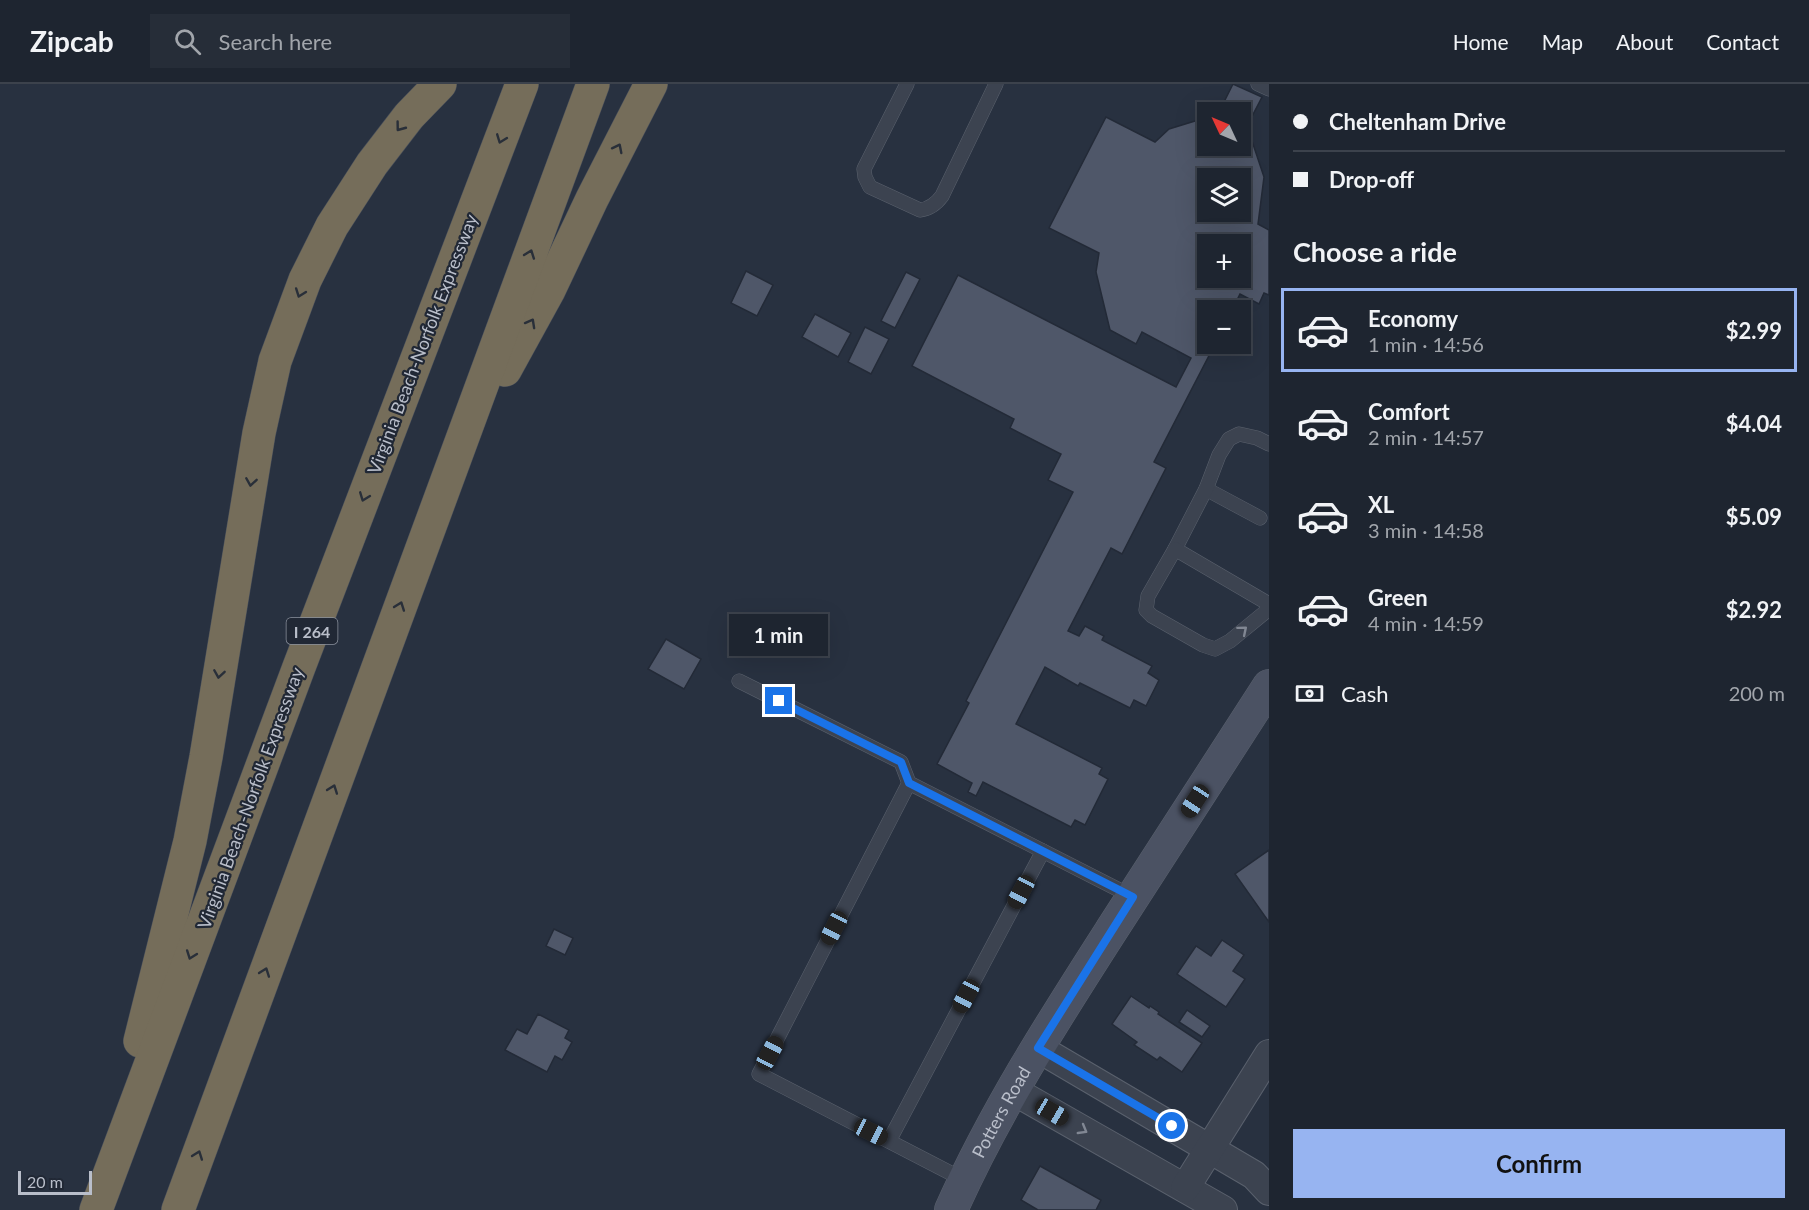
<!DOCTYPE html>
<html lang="en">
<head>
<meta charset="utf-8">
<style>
  body { margin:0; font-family:Lato,sans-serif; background:#262d38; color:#f1f3f6; height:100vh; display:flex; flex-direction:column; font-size:22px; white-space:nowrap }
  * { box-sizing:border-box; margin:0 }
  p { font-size:20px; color:#a1a5ab }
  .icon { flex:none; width:33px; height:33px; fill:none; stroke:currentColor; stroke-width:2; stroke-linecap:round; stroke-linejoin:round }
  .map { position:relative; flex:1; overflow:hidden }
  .sheet { display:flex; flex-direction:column; background:#1e2530; width:540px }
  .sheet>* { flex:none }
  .banner { display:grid; align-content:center; height:132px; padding:0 24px; background:#1e2530 }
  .needle { width:39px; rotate:314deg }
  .controls { position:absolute; left:1197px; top:18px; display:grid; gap:12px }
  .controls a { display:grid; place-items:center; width:54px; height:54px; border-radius:0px; background:#1e2530; box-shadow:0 6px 24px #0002,0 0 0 2px #3c424c; font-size:30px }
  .scale { position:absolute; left:18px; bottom:15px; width:74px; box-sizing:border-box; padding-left:6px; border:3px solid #b9beca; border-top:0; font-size:16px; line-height:21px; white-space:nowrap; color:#b9beca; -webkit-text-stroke:4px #212835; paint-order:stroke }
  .end { position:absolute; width:27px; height:27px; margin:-14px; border:8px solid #1a73e8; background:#fff; box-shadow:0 0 0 3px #fff }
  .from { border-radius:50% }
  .bubble { position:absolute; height:42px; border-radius:0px; background:#1e2530; box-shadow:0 6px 24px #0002,0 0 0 2px #3c424c; font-size:20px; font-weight:700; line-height:42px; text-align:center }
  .car { position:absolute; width:18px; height:36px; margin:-18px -9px; border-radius:8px; box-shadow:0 0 4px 2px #0007; background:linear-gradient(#222 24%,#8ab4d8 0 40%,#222 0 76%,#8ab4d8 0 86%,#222 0) }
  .banner b { display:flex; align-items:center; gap:21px; height:57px; font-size:22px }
  .banner b+b { border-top:2px solid #3c424c }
  .banner i { width:15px; height:15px; background:#f1f3f6 }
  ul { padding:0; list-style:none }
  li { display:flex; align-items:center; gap:18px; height:84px; margin:0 12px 9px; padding:0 12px; border:3px solid transparent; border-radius:0px }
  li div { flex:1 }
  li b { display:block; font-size:22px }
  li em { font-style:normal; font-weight:700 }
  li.selected { border-color:#97b4f1 }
  li>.icon { width:54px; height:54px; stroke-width:1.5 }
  h2 { padding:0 24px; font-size:27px; line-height:72px }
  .pay { display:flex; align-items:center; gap:15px; height:66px; padding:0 24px; font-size:22px }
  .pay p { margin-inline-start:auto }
  .primary-button { display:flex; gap:12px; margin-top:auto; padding:12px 24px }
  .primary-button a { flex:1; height:69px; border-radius:0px; background:#97b4f1; color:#111; font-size:24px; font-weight:700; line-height:69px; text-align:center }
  header { display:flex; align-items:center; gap:36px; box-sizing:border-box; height:84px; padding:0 30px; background:#1e2530; border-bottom:2px solid #3c424c }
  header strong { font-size:28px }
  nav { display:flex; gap:33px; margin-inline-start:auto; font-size:21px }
  .search { width:420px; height:54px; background:#262d38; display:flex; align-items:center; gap:15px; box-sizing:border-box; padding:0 21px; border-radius:0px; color:#a1a5ab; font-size:22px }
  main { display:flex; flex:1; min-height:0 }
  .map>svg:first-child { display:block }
  .building { fill:#4f5769; stroke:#232a37; stroke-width:1.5; fill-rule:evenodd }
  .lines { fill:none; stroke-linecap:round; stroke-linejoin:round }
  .lane-casing { stroke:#5a616d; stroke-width:15 }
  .street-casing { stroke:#5a616d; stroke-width:30 }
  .secondary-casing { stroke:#5a616d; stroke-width:34 }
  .highway-casing { stroke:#474e5a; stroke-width:34 }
  .lane { stroke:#3c4350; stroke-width:14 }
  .street { stroke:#3c4350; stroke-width:28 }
  .secondary { stroke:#4b5263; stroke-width:33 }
  .highway { stroke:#756d5a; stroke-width:33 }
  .oneway { stroke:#292f39 }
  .oneway2 { stroke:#818793 }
  .route { stroke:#1a73e8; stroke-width:8 }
  .labels { text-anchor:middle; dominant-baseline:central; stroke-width:4.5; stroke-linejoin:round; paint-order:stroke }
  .shield { fill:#212835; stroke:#8b919d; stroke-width:1.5 }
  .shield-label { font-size:16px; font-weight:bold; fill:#b9beca }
  .street-label { font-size:18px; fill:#b9beca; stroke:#212835 }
</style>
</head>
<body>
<header>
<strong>Zipcab</strong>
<div class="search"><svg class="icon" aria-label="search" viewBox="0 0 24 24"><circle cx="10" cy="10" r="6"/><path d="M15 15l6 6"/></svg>Search here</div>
<nav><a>Home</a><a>Map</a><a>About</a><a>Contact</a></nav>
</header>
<main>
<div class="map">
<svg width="1269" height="1126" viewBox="0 0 1269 1126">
  <rect width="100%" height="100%" fill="#283140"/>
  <g class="building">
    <path d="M1233 0 1262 13 1245 46 1249 48 1264 93 1258 140 1269 146V211L1264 209 1259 220 1240 210 1232 226H1208V260H1215L1154 378 1166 384 1122 470 1111 464 1068 547 1079 552 1085 542 1104 552 1102 556 1152 582 1148 589 1159 596 1146 622 1134 616 1130 624 1080 599 1078 602 1045 583 1016 640 1102 684 1099 690 1108 695 1085 741 1075 736 1071 743 983 698 976 712 968 708 972 699 937 680 969 619 966 617 1073 408 1048 396 1061 370 1010 344 1014 335 912 282 958 191 1176 303 1191 274 1142 248 1136 260 1110 246 1096 188 1099 169 1049 144 1106 33 1155 58 1169 45 1208 33V62H1240V28H1219ZM1208 94H1240V128H1208ZM1208 160H1240V194H1208Z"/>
    <polygon points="746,187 773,201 757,232 731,219"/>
    <polygon points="906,188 920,195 895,244 881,237"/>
    <polygon points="815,230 851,249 838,273 802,253"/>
    <polygon points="865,243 889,255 871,290 848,278"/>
    <polygon points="666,555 701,575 684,605 648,585"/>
    <polygon points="1269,766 1269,838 1235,790"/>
    <polygon points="554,845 573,854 565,871 546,862"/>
    <polygon points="1222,856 1244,871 1233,887 1245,895 1226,923 1177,890 1196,862 1211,872"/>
    <polygon points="1131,912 1149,924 1150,922 1159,928 1158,930 1202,959 1182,988 1160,973 1157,976 1134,961 1137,958 1112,940"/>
    <polygon points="1187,926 1210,942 1202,953 1179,938"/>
    <polygon points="538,930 569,946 565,954 572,958 562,976 555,972 547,988 505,966 517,945 527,950"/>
    <polygon points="1040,1082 1101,1116 1096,1126 1038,1126 1021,1116"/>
  </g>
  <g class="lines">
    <g class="lane-casing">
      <g id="lane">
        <path d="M907 0 864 85 865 93 870 103 920 126C930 125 936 120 942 112L996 0"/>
        <polyline points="1258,0 1269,5"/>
        <polyline points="1206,405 1260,434"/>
        <polyline points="1175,465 1206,405 1219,371 1229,355 1239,350 1257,354 1269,360"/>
        <polyline points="1269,520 1175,465 1148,512 1146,526 1152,532 1203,561 1215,565 1230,557 1269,525"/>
        <polyline points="739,597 901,678 909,699"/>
        <polyline points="889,1057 1043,767"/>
        <polyline points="964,1096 759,990 909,699 1133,813"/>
      </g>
    </g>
    <g class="street-casing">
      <g id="street">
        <polyline points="1038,964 1254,1091 1269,1107"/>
        <polyline points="1014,1007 1223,1126"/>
        <polyline points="1185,1104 1269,970"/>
      </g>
    </g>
    <g class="secondary-casing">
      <g id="secondary">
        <path id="s1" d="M951 1126C996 1025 1057 931 1116 839 1167 760 1218 681 1269 602"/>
      </g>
    </g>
    <g class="highway-casing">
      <g id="highway">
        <polyline points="505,286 549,206 592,115 651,0"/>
        <polyline points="140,957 190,757 206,673 259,349 275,277 305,196 332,142 372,80 409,32 440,0"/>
        <polyline points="96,1126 299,583 522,0"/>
        <polyline points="178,1126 593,0"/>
      </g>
    </g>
    <use href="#lane" class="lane"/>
    <use href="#street" class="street"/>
    <use href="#secondary" class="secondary"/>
    <use href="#highway" class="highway"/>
  </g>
  <defs><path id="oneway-chevron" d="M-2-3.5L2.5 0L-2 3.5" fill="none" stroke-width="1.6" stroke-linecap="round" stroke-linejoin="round" transform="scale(1.5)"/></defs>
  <g class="oneway">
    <use href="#oneway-chevron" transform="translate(400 43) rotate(127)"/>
    <use href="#oneway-chevron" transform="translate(501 55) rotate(111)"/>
    <use href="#oneway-chevron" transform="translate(618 64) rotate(-63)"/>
    <use href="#oneway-chevron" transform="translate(530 170) rotate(-70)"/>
    <use href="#oneway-chevron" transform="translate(300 209) rotate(110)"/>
    <use href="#oneway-chevron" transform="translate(531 239) rotate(-61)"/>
    <use href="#oneway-chevron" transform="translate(251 398) rotate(99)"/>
    <use href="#oneway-chevron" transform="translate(364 413) rotate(111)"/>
    <use href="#oneway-chevron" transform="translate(400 522) rotate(-70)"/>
    <use href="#oneway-chevron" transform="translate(219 590) rotate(99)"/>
    <use href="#oneway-chevron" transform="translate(333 705) rotate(-70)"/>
    <use href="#oneway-chevron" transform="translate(191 871) rotate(110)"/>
    <use href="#oneway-chevron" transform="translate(265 888) rotate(-70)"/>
    <use href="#oneway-chevron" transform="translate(198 1071) rotate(-70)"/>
  </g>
  <g class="oneway2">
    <use href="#oneway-chevron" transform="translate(1243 546) rotate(-40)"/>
    <use href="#oneway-chevron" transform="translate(1083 1046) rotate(30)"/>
  </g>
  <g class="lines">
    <polyline class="route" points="779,617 901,678 909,699 1133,813 1038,964 1172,1042"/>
  </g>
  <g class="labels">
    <rect class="shield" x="286.5" y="534" width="51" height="26" rx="4.5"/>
    <g class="shield-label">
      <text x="312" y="547">I 264</text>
    </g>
    <g class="street-label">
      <text transform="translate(422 260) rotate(-69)">Virginia Beach-Norfolk Expressway</text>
      <text transform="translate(250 714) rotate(-70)">Virginia Beach-Norfolk Expressway</text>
      <text stroke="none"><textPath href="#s1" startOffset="110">Potters Road</textPath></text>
    </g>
  </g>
</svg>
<div class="controls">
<a><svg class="needle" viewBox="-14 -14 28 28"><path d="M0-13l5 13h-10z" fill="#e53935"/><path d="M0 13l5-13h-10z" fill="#a1a5ab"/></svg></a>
<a><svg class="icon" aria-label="layers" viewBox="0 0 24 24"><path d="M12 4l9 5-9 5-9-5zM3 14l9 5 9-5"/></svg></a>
<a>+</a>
<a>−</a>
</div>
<div class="scale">20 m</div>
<i class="end from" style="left:1172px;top:1042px"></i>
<i class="end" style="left:779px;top:617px"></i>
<div class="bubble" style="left:729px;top:530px;width:99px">1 min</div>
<i class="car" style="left:1195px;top:717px;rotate:213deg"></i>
<i class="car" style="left:1021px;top:808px;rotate:208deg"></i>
<i class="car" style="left:834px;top:844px;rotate:207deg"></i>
<i class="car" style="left:966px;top:912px;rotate:208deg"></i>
<i class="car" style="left:770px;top:969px;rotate:28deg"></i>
<i class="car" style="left:1052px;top:1028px;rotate:120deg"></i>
<i class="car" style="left:871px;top:1048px;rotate:117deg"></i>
</div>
<section class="sheet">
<div class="banner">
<b><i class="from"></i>Cheltenham Drive</b>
<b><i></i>Drop-off</b>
</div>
<h2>Choose a ride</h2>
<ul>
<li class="selected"><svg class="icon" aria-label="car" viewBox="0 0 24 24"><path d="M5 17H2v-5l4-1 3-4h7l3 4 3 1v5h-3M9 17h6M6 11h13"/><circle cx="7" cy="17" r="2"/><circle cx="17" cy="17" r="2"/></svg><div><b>Economy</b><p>1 min · 14:56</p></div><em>$2.99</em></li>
<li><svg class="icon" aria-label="car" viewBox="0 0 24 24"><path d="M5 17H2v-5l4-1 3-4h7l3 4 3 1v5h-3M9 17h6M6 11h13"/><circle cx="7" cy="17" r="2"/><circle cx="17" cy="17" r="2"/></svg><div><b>Comfort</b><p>2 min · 14:57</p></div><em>$4.04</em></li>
<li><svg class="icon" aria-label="car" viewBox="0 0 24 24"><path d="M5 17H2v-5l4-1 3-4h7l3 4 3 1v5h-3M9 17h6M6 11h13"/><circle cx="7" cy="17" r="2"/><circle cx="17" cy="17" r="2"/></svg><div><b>XL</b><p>3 min · 14:58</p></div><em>$5.09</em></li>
<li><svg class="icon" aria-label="car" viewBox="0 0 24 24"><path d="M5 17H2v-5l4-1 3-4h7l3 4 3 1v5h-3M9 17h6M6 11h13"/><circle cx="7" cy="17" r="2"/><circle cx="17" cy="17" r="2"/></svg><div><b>Green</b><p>4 min · 14:59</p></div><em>$2.92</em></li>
</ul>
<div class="pay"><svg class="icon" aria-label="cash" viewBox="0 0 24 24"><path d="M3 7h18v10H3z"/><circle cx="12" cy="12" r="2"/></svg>Cash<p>200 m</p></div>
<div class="primary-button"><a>Confirm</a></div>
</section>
</main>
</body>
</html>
